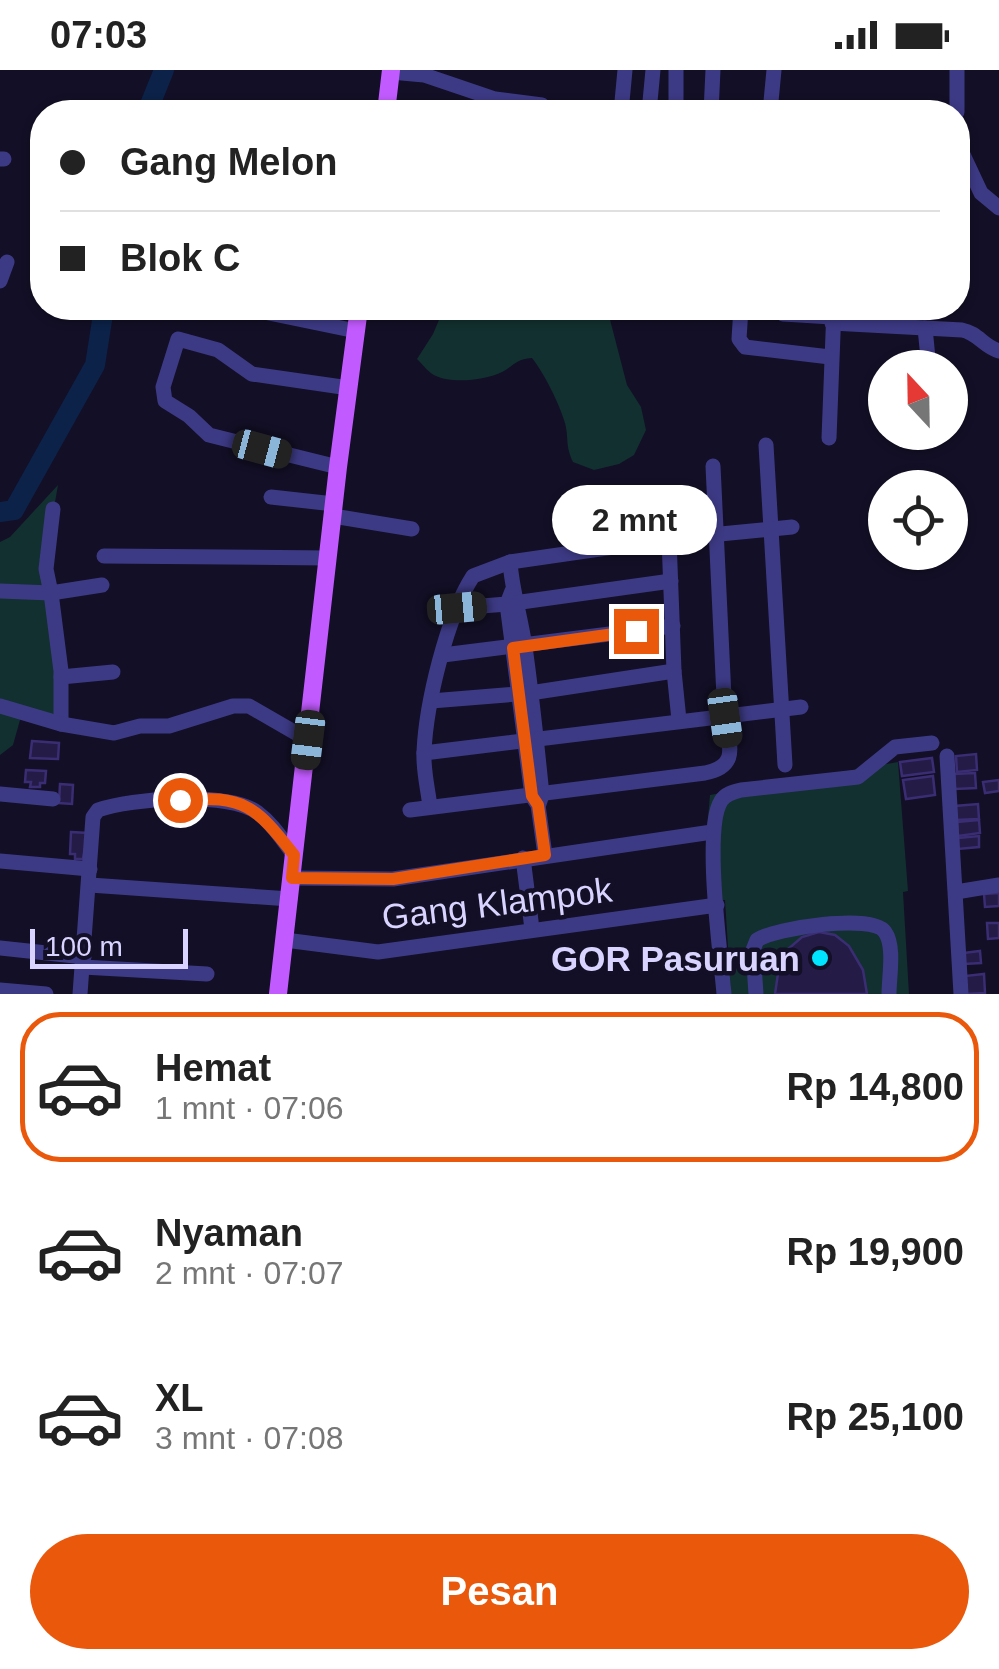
<!DOCTYPE html>
<html lang="id">
<head>
<meta charset="utf-8">
<style>
  body { margin:0; font-family:Arial,sans-serif; background:#f6f6f6; color:#222; height:100vh; display:flex; flex-direction:column; font-size:38px; white-space:nowrap }
  * { box-sizing:border-box; margin:0 }
  p { font-size:32px; color:#767676 }
  .icon { flex:none; width:55px; height:55px; fill:none; stroke:currentColor; stroke-width:2; stroke-linecap:round; stroke-linejoin:round }
  .map { position:relative; height:924px; overflow:hidden }
  .details { display:flex; flex-direction:column; background:#fff; flex:1 }
  .details>* { flex:none }
  .banner { position:absolute; left:30px; top:30px; width:940px; height:220px; border-radius:40px; box-shadow:0 2px 8px #0004; display:grid; align-content:center; height:220px; padding:0 30px; background:#fff }
  .needle { width:65px; rotate:338deg }
  .controls { position:absolute; left:868px; top:280px; display:grid; gap:20px }
  .controls a { display:grid; place-items:center; width:100px; height:100px; border-radius:50%; background:#fff; box-shadow:0 2px 8px #0004; font-size:50px }
  .scale { position:absolute; left:30px; bottom:25px; width:158px; box-sizing:border-box; padding-left:10px; border:5px solid #d9d4ff; border-top:0; font-size:28px; line-height:35px; white-space:nowrap; color:#d9d4ff; -webkit-text-stroke:8px #130f26; paint-order:stroke }
  .end { position:absolute; width:45px; height:45px; margin:-22px; border:12px solid #ea580c; background:#fff; box-shadow:0 0 0 5px #fff }
  .from { border-radius:50% }
  .bubble { position:absolute; height:70px; border-radius:35px; background:#fff; box-shadow:0 2px 8px #0004; font-size:32px; font-weight:600; line-height:70px; text-align:center }
  .car { position:absolute; width:30px; height:60px; margin:-30px -15px; border-radius:12px; box-shadow:0 0 8px 2px #0007; background:linear-gradient(#222 24%,#8ab4d8 0 40%,#222 0 76%,#8ab4d8 0 86%,#222 0) }
  .banner b { display:flex; align-items:center; gap:35px; height:95px; font-size:38px }
  .banner b+b { border-top:2px solid #e0e0e0 }
  .banner i { width:25px; height:25px; background:#222 }
  ul { padding:18px 0 0; list-style:none }
  li { display:flex; align-items:center; gap:30px; height:150px; margin:0 20px 15px; padding:0 10px; border:5px solid transparent; border-radius:40px }
  li div { flex:1 }
  li b { display:block; font-size:38px }
  li em { font-style:normal; font-weight:600 }
  li.active { border-color:#ea580c }
  li>.icon { width:90px; height:90px; stroke-width:1.5 }
  .cta { display:flex; gap:20px; margin-top:auto; padding:20px 30px }
  .cta a { flex:1; height:115px; border-radius:60px; background:#ea580c; color:#fff; font-size:40px; font-weight:600; line-height:115px; text-align:center }
  .status { display:flex; justify-content:space-between; align-items:center; height:70px; padding:0 50px; background:#fff; direction:ltr }
  .status svg { height:28px; fill:currentColor }
  .map>svg:first-child { display:block }
  .green { fill:#12302f }
  .lines { fill:none; stroke-linecap:round; stroke-linejoin:round }
  .river { stroke:#0c2248; stroke-width:20 }
  .building { fill:#241b47; stroke:#3b2d73; stroke-width:2.5 }
  .minor { stroke:#3d3a85; stroke-width:15 }
  .major { stroke:#c25bff; stroke-width:18 }
  .route { stroke:#ea580c; stroke-width:12 }
  .poi-dot { fill:#00e5ff; stroke:#130f26; stroke-width:4 }
  .labels { text-anchor:middle; dominant-baseline:central; stroke-width:9; stroke-linejoin:round; paint-order:stroke }
  .street-label { font-size:35px; fill:#d9d4ff; stroke:#130f26 }
  .poi-label { font-size:35px; font-weight:bold; fill:#d9d4ff; stroke:#130f26; text-anchor:end }
</style>
</head>
<body>
<div class="status"><b>07:03</b><svg viewBox="0 0 49 12"><path d="M0 12V9h3v3zM5 12V6h3v6zM10 12V3h3v9zM15 12V0h3v12zM26 1h20v11H26zM47 4h2v5h-2z"/></svg></div>
<div class="map">
<svg width="999" height="924" viewBox="0 0 999 924">
  <rect width="100%" height="100%" fill="#130f26"/>
  <g class="green">
    <path d="M444 238H607L627 315 641 337 646 360 634 385 619 394 594 400 573 392C565 375 569 369 565 353 559 333 545 305 532 288 516 289 515 295 502 302 486 310 453 314 436 306 429 303 423 295 417 289L433 264Z"/>
    <polygon points="58,415 48,473 61,654 22,643 13,675 0,685 0,472 10,467"/>
    <polygon points="898,692 908,821 903,822 909,924 731,924 725,830 712,830 706,771 710,725"/>
  </g>
  <g class="lines">
    <g class="river">
      <polyline points="147,42 164,0"/>
      <polyline points="0,442 14,440 95,295 104,238"/>
    </g>
  </g>
  <g class="building">
    <polygon points="32,671 59,673 58,689 30,688"/>
    <polygon points="976,684 977,700 957,702 956,686"/>
    <polygon points="932,688 934,702 902,706 900,692"/>
    <polygon points="26,700 46,701 45,713 40,713 40,717 30,717 31,712 25,712"/>
    <polygon points="975,703 976,718 955,719 954,704"/>
    <polygon points="933,706 935,725 906,729 903,710"/>
    <polygon points="999,710 999,721 985,723 983,712"/>
    <polygon points="60,714 73,715 72,734 59,733"/>
    <polygon points="978,734 979,749 956,750 955,736"/>
    <polygon points="979,750 980,763 958,766 957,752"/>
    <polygon points="71,762 88,763 83,789 75,789 75,784 70,784"/>
    <polygon points="979,766 979,777 958,779 958,768"/>
    <polygon points="999,823 999,836 985,837 984,824"/>
    <polygon points="987,853 999,853 999,868 988,869"/>
    <polygon points="819,862 835,865 849,876 863,900 867,924 775,924 779,897 787,880 802,867"/>
    <polygon points="980,881 981,893 964,894 963,883"/>
    <polygon points="984,904 985,923 966,924 965,906"/>
  </g>
  <g class="lines">
    <g class="minor">
      <polyline points="391,2 424,5 495,29 542,35"/>
      <polyline points="676,38 676,0"/>
      <polyline points="621,42 625,0"/>
      <polyline points="649,42 653,0"/>
      <polyline points="711,42 713,0"/>
      <polyline points="770,42 774,0"/>
      <polyline points="957,42 957,0"/>
      <polyline points="958,74 981,123 999,138"/>
      <polyline points="0,89 4,89"/>
      <polyline points="0,211 7,192"/>
      <polyline points="245,238 356,261"/>
      <polyline points="741,238 739,269 745,277 830,287"/>
      <polyline points="783,244 832,247"/>
      <path d="M832 253 962 260C978 263 984 277 999 281"/>
      <polyline points="925,258 929,298"/>
      <polyline points="829,368 834,238"/>
      <polyline points="766,375 785,695"/>
      <polyline points="338,397 209,365 189,346 165,331 163,317 178,269 218,280 252,304 349,318"/>
      <polyline points="271,427 334,434"/>
      <polyline points="53,439 46,499 51,523 102,515"/>
      <polyline points="333,446 412,459"/>
      <polyline points="669,469 674,601 679,650"/>
      <polyline points="104,486 328,488"/>
      <path d="M510 492C512 521 521 548 525 577 532 626 537 675 542 725L539 734"/>
      <polyline points="0,521 51,523 61,601 61,654"/>
      <polyline points="512,521 507,534 532,726 538,735 545,785"/>
      <polyline points="457,538 507,534 671,511"/>
      <polyline points="443,585 673,556"/>
      <polyline points="61,607 113,602"/>
      <polyline points="431,631 530,623 674,601"/>
      <polyline points="0,636 61,654 114,663 140,656 169,656 233,636 249,636 308,670"/>
      <polyline points="424,683 801,637"/>
      <polyline points="947,686 961,924"/>
      <polyline points="0,724 53,729"/>
      <path d="M430 737C428 719 423 700 424 682 426 634 447 546 473 506L510 492 669 469 792 457"/>
      <path d="M410 740 705 703C740 696 729 675 725 648L713 396"/>
      <polyline points="523,788 532,859"/>
      <polyline points="0,791 90,799"/>
      <polyline points="292,808 393,809 712,762"/>
      <polyline points="90,815 290,829"/>
      <polyline points="956,822 999,815"/>
      <polyline points="285,870 378,882 717,835"/>
      <polyline points="0,878 84,887"/>
      <polyline points="83,897 207,904"/>
      <polyline points="0,920 46,924"/>
      <path d="M80 924 93 747 98 740C131 728 230 721 258 743 273 754 283 771 294 785"/>
      <path d="M724 924C721 886 703 759 721 731 725 724 733 722 741 720L858 707 895 677 932 673"/>
      <path d="M756 924 753 880 757 870C775 858 873 843 885 862 895 876 889 907 889 924"/>
    </g>
    <g class="major">
      <polyline points="386,42 391,0"/>
      <polyline points="278,924 338,397 359,238"/>
    </g>
  </g>
  <g class="lines">
    <path class="route" d="M180 730C244 725 256 736 294 785L292 808 393 809 545 785 538 735 532 726 513 578 636 561"/>
  </g>
  <circle class="poi-dot" cx="820" cy="888" r="10"/>
  <g class="labels">
    <g class="street-label">
      <text transform="translate(497 833) rotate(-7)">Gang Klampok</text>
    </g>
    <g class="poi-label">
      <text x="800" y="888">GOR Pasuruan</text>
    </g>
  </g>
</svg>
<div class="controls">
<a><svg class="needle" viewBox="-14 -14 28 28"><path d="M0-13l5 13h-10z" fill="#e53935"/><path d="M0 13l5-13h-10z" fill="#767676"/></svg></a>
<a><svg class="icon" aria-label="locate" viewBox="0 0 24 24"><circle cx="12" cy="12" r="6"/><path d="M12 2v4M12 18v4M2 12h4M18 12h4"/></svg></a>
</div>
<div class="scale">100 m</div>
<i class="end from" style="left:180px;top:730px"></i>
<i class="end" style="left:636px;top:561px"></i>
<div class="bubble" style="left:552px;top:415px;width:165px">2 mnt</div>
<i class="car" style="left:262px;top:379px;rotate:105deg"></i>
<i class="car" style="left:457px;top:538px;rotate:85deg"></i>
<i class="car" style="left:725px;top:648px;rotate:172deg"></i>
<i class="car" style="left:308px;top:670px;rotate:187deg"></i>
<div class="banner">
<b><i class="from"></i>Gang Melon</b>
<b><i></i>Blok C</b>
</div>
</div>
<section class="details">
<ul>
<li class="active"><svg class="icon" aria-label="car" viewBox="0 0 24 24"><path d="M5 17H2v-5l4-1 3-4h7l3 4 3 1v5h-3M9 17h6M6 11h13"/><circle cx="7" cy="17" r="2"/><circle cx="17" cy="17" r="2"/></svg><div><b>Hemat</b><p>1 mnt · 07:06</p></div><em>Rp 14,800</em></li>
<li><svg class="icon" aria-label="car" viewBox="0 0 24 24"><path d="M5 17H2v-5l4-1 3-4h7l3 4 3 1v5h-3M9 17h6M6 11h13"/><circle cx="7" cy="17" r="2"/><circle cx="17" cy="17" r="2"/></svg><div><b>Nyaman</b><p>2 mnt · 07:07</p></div><em>Rp 19,900</em></li>
<li><svg class="icon" aria-label="car" viewBox="0 0 24 24"><path d="M5 17H2v-5l4-1 3-4h7l3 4 3 1v5h-3M9 17h6M6 11h13"/><circle cx="7" cy="17" r="2"/><circle cx="17" cy="17" r="2"/></svg><div><b>XL</b><p>3 mnt · 07:08</p></div><em>Rp 25,100</em></li>
</ul>
<div class="cta"><a>Pesan</a></div>
</section>
</body>
</html>
